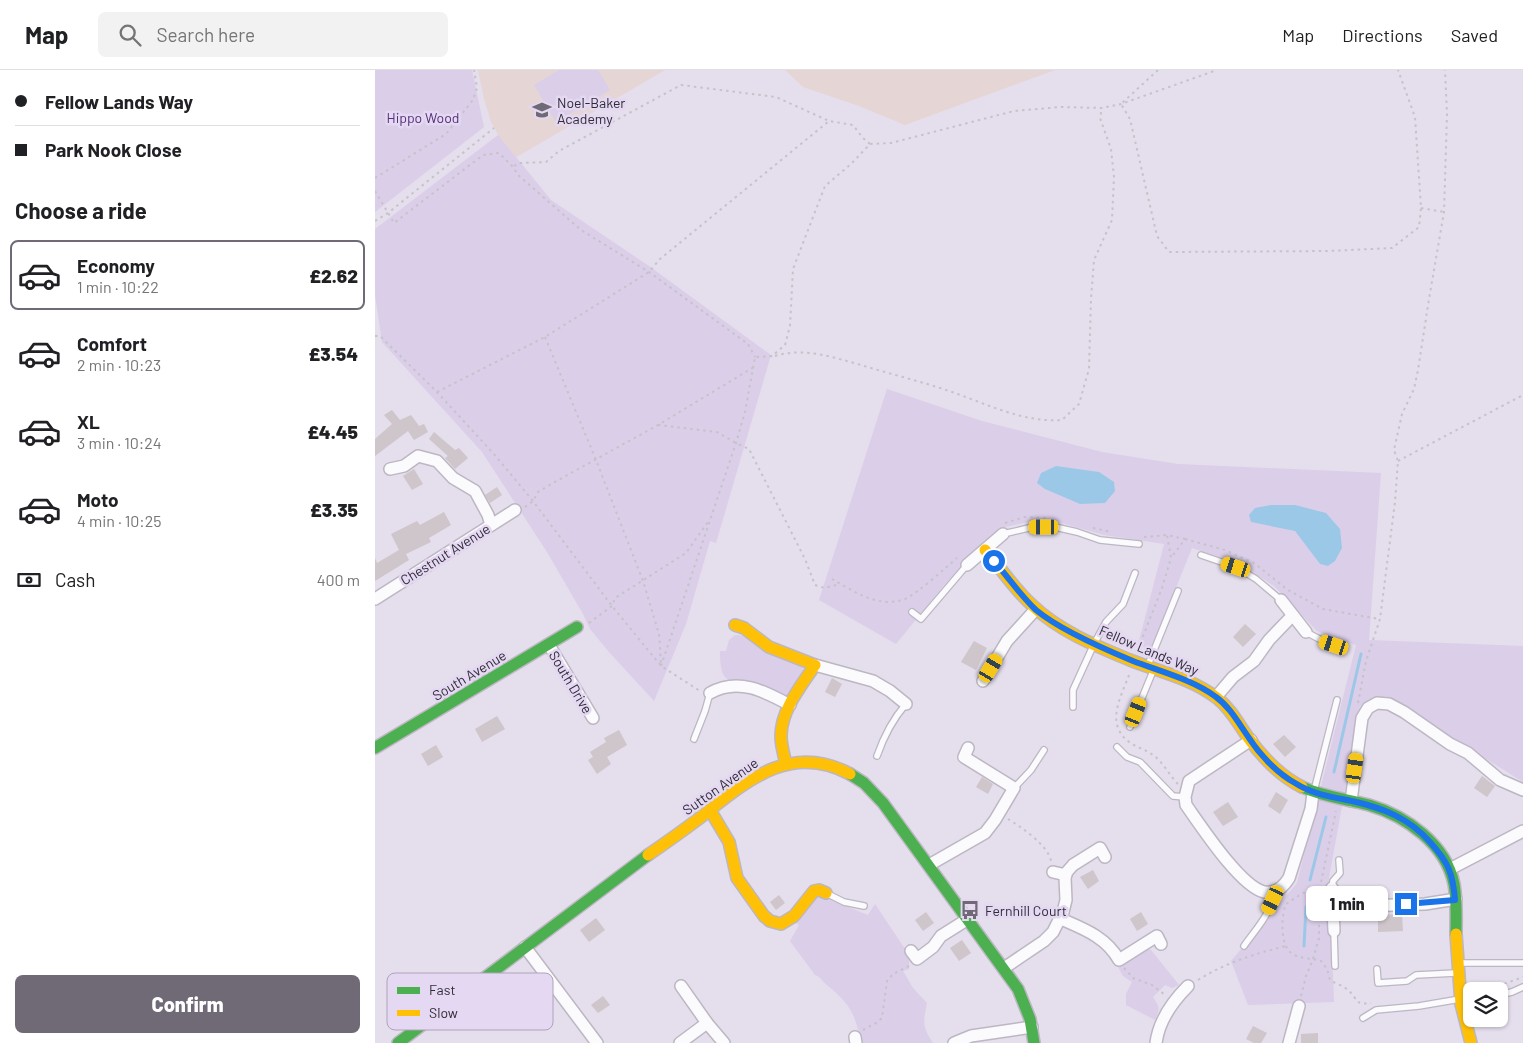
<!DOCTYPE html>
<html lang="en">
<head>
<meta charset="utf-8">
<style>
  body { margin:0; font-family:Barlow,sans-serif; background:#f2f2f2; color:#202124; height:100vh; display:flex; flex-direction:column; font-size:19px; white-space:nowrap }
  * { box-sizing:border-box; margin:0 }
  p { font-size:16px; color:#757577 }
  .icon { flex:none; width:28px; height:28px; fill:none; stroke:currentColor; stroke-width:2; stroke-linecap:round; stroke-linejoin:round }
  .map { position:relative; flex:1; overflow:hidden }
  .details { display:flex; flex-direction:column; background:#fff; width:375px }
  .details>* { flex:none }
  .banner { display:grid; align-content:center; height:110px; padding:0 15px; background:#fff }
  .controls { position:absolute; left:1088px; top:912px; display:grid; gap:10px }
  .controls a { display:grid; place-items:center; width:45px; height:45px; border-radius:8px; background:#fff; box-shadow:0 1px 4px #0004; font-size:25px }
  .end { position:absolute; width:22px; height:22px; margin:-11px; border:6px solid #1a73e8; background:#fff; box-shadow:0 0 0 2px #fff }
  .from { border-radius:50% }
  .bubble { position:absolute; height:35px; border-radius:8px; background:#fff; box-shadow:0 1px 4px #0004; font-size:16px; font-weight:800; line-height:35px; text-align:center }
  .car { position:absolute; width:15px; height:30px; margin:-15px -8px; border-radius:6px; box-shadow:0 0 4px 1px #0007; background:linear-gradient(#f5c518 24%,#345 0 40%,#f5c518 0 76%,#345 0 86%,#f5c518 0) }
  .banner b { display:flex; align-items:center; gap:18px; height:48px; font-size:19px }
  .banner b+b { border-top:1px solid #e0e0e0 }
  .banner i { width:12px; height:12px; background:#202124 }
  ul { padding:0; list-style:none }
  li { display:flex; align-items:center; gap:15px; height:70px; margin:0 10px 8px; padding:0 5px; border:2px solid transparent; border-radius:8px }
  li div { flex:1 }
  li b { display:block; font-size:19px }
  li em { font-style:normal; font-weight:800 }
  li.active { border-color:#6f6a76 }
  li>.icon { width:45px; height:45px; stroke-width:1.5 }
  h2 { padding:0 15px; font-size:22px; line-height:60px }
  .pay { display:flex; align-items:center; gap:12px; height:55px; padding:0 15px; font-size:19px }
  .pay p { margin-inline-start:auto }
  .button { display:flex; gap:10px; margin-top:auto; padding:10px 15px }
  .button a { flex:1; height:58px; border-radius:8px; background:#6f6a76; color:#fff; font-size:20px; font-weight:800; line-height:58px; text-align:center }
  header { display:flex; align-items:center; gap:30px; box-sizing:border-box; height:70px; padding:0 25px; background:#fff; border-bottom:1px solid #e0e0e0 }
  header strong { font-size:24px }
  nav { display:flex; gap:28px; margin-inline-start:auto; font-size:18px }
  .search { width:350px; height:45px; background:#f2f2f2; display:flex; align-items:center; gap:12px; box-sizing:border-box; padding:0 18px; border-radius:8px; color:#757577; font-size:19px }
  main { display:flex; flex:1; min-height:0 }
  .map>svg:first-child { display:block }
  .education { fill:#e5d6d5 }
  .green { fill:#dbcee9; fill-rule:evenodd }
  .water { fill:#9cc8e7 }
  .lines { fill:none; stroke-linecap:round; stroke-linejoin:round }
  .stream { stroke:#9cc8e7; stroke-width:3 }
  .building { fill:#cec6ca }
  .lane-casing { stroke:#bcb7c2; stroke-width:8 }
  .street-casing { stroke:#bcb7c2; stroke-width:14 }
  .fast-casing { stroke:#bcb7c2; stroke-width:14 }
  .slow-casing { stroke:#bcb7c2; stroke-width:14 }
  .path { stroke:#c5c3c8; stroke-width:2; stroke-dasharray:2.5 4; stroke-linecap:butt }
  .lane { stroke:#fbfafc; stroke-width:5.5 }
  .street { stroke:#fbfafc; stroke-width:11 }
  .fast { stroke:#4caf50; stroke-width:11 }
  .slow { stroke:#ffc107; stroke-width:11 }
  .route { stroke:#1a73e8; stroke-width:6 }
  .labels { text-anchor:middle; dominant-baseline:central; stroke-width:5; stroke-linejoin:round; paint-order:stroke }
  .poi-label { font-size:14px; fill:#302c36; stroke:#e4d8f2; text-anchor:start }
  .park-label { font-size:14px; fill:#553076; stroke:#e4d8f2 }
  .street-label { font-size:14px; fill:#302c36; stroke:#e4d8f2 }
  .key { fill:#e4d8f2; stroke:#aea4ba; stroke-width:1 }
  .key-label { font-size:14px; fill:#302c36 }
</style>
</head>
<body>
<header>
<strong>Map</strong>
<div class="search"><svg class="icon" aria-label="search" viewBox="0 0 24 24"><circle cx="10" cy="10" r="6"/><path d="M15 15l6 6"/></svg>Search here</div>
<nav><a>Map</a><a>Directions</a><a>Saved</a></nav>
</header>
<main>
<section class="details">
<div class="banner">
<b><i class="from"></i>Fellow Lands Way</b>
<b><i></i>Park Nook Close</b>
</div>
<h2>Choose a ride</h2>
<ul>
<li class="active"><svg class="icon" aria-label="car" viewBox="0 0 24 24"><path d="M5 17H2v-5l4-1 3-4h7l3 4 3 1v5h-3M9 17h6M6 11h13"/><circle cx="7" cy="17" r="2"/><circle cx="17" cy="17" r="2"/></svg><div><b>Economy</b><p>1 min · 10:22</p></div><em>£2.62</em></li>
<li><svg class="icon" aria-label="car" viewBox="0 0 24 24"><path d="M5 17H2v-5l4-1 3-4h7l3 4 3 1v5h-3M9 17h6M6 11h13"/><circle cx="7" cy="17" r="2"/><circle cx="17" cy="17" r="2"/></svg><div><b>Comfort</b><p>2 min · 10:23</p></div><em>£3.54</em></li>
<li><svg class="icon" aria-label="car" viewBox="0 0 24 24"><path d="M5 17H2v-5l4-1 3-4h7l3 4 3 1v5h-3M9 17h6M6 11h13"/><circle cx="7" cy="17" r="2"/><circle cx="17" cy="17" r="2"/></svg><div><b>XL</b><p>3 min · 10:24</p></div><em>£4.45</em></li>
<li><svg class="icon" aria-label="car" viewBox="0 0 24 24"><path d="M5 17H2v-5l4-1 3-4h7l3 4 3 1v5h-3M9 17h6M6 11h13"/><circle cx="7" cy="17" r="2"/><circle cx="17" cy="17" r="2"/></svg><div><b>Moto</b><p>4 min · 10:25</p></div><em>£3.35</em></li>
</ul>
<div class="pay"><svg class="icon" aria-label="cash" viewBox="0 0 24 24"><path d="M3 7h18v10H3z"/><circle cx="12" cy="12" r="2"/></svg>Cash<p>400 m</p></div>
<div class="button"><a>Confirm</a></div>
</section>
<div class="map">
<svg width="1148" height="973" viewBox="0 0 1148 973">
  <rect width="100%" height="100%" fill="#e5deec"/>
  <g class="education">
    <polygon points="103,0 290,0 140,88 126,70 116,52 109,29"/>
    <polygon points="410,0 680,0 530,55 484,36 428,17"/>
  </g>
  <g class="green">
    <polygon points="0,0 97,0 109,57 0,142"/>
    <polygon points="184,0 223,0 235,20 181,52 159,15"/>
    <polygon points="123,65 176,130 274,196 396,285 341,473 335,471 311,554 279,631 234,582 215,559 208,544 172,482 107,382 7,272 0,225 0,159"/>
    <path d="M512 319 607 351 727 382 803 394 1006 403 994 570 1148 576V712L1011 626 985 636 954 808 959 932 873 935 856 891 922 813 981 575 942 561 899 516 866 494 817 478 776 580 763 575 789 474 729 465 683 452 658 451 626 458 570 514 521 574 444 530ZM896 435 960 491 945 494 920 460 877 452Z"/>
    <path d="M360 565 373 566 427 597 429 601 413 626C403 624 394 618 384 615 357 606 345 621 345 581H351L354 570Z"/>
    <path d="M449 825 458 831 493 845 500 834 534 885V899L528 901 538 918 552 933C548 952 547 957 558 973H487C478 942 478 937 452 915 447 911 446 907 440 905L415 871 424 855 417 851 437 826Z"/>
    <path d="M770 878 776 880 804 915 797 918 790 915 778 927C785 938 785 937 780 950L751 935V924L757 912 748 906 743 897Z"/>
  </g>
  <g class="water">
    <polygon points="681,396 724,402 739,412 740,421 730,433 705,434 670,419 662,413 666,403"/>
    <polygon points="896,435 920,435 951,443 965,459 967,478 960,491 953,496 945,494 920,461 876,452 874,445 880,438"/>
  </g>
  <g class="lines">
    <g class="stream">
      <polyline points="959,702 986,584"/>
      <polyline points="935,810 951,747"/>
      <polyline points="929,876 931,837"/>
    </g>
  </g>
  <g class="building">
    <polygon points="17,340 25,350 36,345 44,356 49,354 53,362 39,370 33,361 0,386 0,369 17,354 9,345"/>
    <polygon points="59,362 80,380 84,378 93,388 80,399 70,388 73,386 54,369"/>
    <polygon points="39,399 48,414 37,420 28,406"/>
    <polygon points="122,417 127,425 115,433 110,425"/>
    <polygon points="69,442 76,455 54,468 56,472 31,484 34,490 0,511 0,488 2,493 24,480 16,464 42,451 45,455"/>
    <polygon points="870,554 881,564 868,577 858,567"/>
    <polygon points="599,571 612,578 601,600 586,592"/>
    <polygon points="457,608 467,614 460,627 450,622"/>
    <polygon points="122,646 130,659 107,672 100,659"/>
    <polygon points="244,660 252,675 232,687 236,694 222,704 213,690 218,687 215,682 231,672 229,668"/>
    <polygon points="909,665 921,677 910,687 898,674"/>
    <polygon points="61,675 68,687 53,696 46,684"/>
    <polygon points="1107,706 1120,716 1112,727 1099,718"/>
    <polygon points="607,707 618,714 613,724 601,717"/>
    <polygon points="901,722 913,730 905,744 893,736"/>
    <polygon points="853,732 863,747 848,756 838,742"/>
    <polygon points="718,800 724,811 713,819 705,807"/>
    <polygon points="404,825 410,833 401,840 395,832"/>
    <polygon points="551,842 559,853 548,861 540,850"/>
    <polygon points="766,842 773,854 762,861 755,849"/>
    <polygon points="1027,844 1028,861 1003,862 1003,845"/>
    <polygon points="221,848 230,860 214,872 205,860"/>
    <polygon points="587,870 596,883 584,891 575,878"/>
    <polygon points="228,926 235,935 223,943 216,935"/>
    <polygon points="878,956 892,963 886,973 879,973 871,969"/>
    <polygon points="943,963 943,973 926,973 926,964"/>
  </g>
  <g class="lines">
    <g class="lane-casing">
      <g id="lane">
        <polyline points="628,464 658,457 680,457 702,462 725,470 764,474"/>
        <polyline points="826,485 861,497 881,509 906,530"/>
        <polyline points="537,542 546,549 592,495"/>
        <polyline points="931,562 948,571 969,578"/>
        <polyline points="773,595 803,521"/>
        <polyline points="698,637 698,620 719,574 731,552 748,534 760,503"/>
        <polyline points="755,657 778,601"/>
        <polyline points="319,669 330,641 335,623"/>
        <polyline points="742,677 752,687 765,692 798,726 810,727"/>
        <path d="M502 686C509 666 517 650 531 634"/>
        <polyline points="639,718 656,700 669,680"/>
        <polyline points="939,721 962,630"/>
        <polyline points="957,818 958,811 965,803 964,790"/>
        <polyline points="453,824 469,832 489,836"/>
        <polyline points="959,861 960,896"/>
        <path d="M869 876C880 860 898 842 898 822"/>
        <polyline points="1084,893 1148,893"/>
        <polyline points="1002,899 1003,913 1032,911 1041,905 1081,903"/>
        <polyline points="1124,925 1137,922 1148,917"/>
        <polyline points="988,948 1001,940 1044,936 1085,929"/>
      </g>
    </g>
    <g class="street-casing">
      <g id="street">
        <polyline points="15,399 29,396 43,386 62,391 78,408 100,421 113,445 116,455"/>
        <polyline points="592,495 628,464"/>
        <polyline points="0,529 140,440"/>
        <polyline points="906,530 931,562"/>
        <polyline points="174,575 218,648"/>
        <polyline points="440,595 498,611 515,621 531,634"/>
        <polyline points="608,611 632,571 661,539"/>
        <path d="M335 623C363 607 389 621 415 635"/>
        <polyline points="841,627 858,607 879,591 894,570 917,546"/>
        <path d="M876 670 814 711 810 727 811 735C826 756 865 816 889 822 901 824 909 816 914 808L936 739 938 723"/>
        <polyline points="976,731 987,648 993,638 1002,633 1014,634 1029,642 1075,674 1093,683 1125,710 1148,720"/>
        <polyline points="554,795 610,763 620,750 639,718 589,687 593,678"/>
        <polyline points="1075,799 1148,761"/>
        <polyline points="678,802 691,805"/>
        <polyline points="957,818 959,861"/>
        <polyline points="958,837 1050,834 1081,829"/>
        <path d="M686 849C709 859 731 867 744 890L782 866 786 874"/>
        <polyline points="150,877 222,973"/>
        <polyline points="536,881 542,889 558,877 566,866 593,849"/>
        <polyline points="629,898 669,871 678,862 688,842 691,830 690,808 691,803 698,795 725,778 730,787"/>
        <polyline points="306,916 332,953 349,973"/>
        <polyline points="480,967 481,973"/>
        <polyline points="305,973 332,953"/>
        <polyline points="579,973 596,966 657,957"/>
        <path d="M781 973C784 950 797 932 813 916"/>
        <polyline points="914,973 924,936"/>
      </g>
    </g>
    <g class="fast-casing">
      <g id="fast">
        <polyline points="0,678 202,557"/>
        <polyline points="475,704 489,713 508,733 643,919 655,949 659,973"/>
        <path d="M927 717C949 727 972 729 994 735 1031 746 1071 774 1079 814 1082 830 1081 848 1081 864"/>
        <polyline points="23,973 273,785"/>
      </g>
    </g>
    <g class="slow-casing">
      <g id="slow">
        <path d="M610 480C626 498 639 519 657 535 684 561 721 576 755 590 785 602 816 608 842 628 855 638 863 653 872 666 887 687 905 706 927 717"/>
        <path d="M360 555 369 558 394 577 440 595C426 616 406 640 406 666 406 676 409 685 411 694"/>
        <polyline points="335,740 354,772 362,808 389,846 395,851 406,854 419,846 439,821 444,820 451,823"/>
        <path d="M273 785C289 774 306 762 322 750 369 713 414 671 475 704"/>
        <polyline points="1081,864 1086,934 1096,973"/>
      </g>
    </g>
    <g class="path">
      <polyline points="783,0 746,34 755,49 782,166 794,182 954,181 1017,178 1044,157 1046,138 1040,47 1023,0"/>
      <polyline points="139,96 144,93 171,92 184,81 306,15 401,27 454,51"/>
      <polyline points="0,108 71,64 98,30 102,18 99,0"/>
      <polyline points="0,121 19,153 108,85 124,83 138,97 143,105 206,160 274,202 373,274 380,287"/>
      <polyline points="1046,138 1069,142"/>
      <polyline points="0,151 13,143 119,58"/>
      <polyline points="0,266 5,266 62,322 118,383 158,431 237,536 286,596 325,621"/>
      <polyline points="170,267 221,390 268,511 284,564 286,593"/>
      <path d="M400 286C429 277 457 287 486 295 515 304 545 311 574 321 610 333 648 353 687 350L704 334 714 299 716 229 719 190 737 150 739 107 736 79 725 48 727 38"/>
      <polyline points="62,322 170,267 274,202 285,189 454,51 478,55 488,68 495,74"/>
      <polyline points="283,355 342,362 361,373 374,379 430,489 440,515 450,518 465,514"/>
      <polyline points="1023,391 1148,325"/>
      <polyline points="150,437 158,431 163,422 178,413 283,355 379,297"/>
      <polyline points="630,453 650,447 674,448"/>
      <polyline points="718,458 737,462"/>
      <polyline points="769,467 792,465"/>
      <polyline points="810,469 850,480 879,493 913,520 948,539 1004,549"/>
      <path d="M457 509C478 521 504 539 530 529 543 523 569 499 582 488"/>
      <polyline points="214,553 237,536 240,528 311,483 335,449"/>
      <polyline points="763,579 787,518 796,488 792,465 810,469 796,488"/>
      <polyline points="286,596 361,373 370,342 380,287 397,286 410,275 415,256 418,199 450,116 476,94 495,74 516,73 639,41 686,37 727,38 746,34 842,0"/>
      <path d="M754 605C745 629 729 656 757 674 764 678 771 680 778 685 788 692 794 705 803 714"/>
      <polyline points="983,633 991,591 1005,549 1020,432 1023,391 1019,380 1027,344 1039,319 1043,300 1054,229 1069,142 1072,44 1070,0"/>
      <path d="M633 749C646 757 673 775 676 791"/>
      <path d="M943 822 928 823 911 834C906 846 905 874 916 883 924 889 937 888 946 891L952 899 955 910C961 914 969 916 973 920 984 930 979 935 996 933"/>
      <polyline points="749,898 758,908 777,915 789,924"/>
      <path d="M823 910C850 893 879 884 911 876"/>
      <polyline points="1097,917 1129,914 1148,907"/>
      <polyline points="926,926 931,906 938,889 944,868 944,822 961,741"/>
      <polyline points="488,960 501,953 507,948 512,911 518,904 534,896"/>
    </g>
    <use href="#lane" class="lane"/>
    <use href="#street" class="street"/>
    <use href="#fast" class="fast"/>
    <use href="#slow" class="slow"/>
  </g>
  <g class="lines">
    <path class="route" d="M619 491C633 507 646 526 661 540 685 560 729 579 758 591 784 601 819 610 841 627 855 637 864 654 874 668 885 685 902 703 920 713 937 724 957 727 977 731 1008 738 1034 748 1055 772 1073 792 1078 803 1080 830L1031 834"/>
  </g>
  <defs>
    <g id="school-bare" transform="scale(1.5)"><path d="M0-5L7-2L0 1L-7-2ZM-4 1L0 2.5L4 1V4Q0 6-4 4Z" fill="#6f6a76" stroke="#e4d8f2" stroke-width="2.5" paint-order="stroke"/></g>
    <g id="bus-bare" transform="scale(1.5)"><path d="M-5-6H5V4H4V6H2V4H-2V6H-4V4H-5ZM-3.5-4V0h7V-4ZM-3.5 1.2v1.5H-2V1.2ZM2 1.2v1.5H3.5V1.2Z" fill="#6f6a76" stroke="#e4d8f2" stroke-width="2.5" paint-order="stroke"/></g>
  </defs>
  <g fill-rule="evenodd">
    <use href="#school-bare" x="167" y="40"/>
    <use href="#bus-bare" x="595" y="840"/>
  </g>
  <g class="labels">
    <g class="poi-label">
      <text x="182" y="32">Noel-Baker<tspan x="182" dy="16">Academy</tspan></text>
      <text x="610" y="840">Fernhill Court</text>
    </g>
    <g class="park-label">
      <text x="48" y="47">Hippo Wood</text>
    </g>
    <g class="street-label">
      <text transform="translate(70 484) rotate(-32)">Chestnut Avenue</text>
      <text transform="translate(774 580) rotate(23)">Fellow Lands Way</text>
      <text transform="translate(94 605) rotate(-31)">South Avenue</text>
      <text transform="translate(196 612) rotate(59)">South Drive</text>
      <text transform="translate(345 716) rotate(-35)">Sutton Avenue</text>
    </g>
  </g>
  <rect x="12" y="903" width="166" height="57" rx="8" class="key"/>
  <rect x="22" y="917" width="23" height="7" fill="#4caf50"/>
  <rect x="22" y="940" width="23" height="6" fill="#ffc107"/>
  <g class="key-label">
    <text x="54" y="925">Fast</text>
    <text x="54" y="948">Slow</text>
  </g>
</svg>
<div class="controls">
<a><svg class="icon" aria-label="layers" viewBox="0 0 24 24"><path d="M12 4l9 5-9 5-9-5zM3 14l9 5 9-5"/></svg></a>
</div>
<i class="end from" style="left:619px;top:491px"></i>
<i class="end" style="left:1031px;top:834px"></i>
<div class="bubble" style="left:931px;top:816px;width:82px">1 min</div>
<i class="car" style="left:669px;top:457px;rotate:270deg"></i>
<i class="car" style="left:861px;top:497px;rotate:288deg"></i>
<i class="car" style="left:959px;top:575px;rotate:288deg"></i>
<i class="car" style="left:616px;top:598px;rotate:31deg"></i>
<i class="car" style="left:761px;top:642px;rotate:22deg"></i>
<i class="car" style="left:980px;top:698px;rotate:8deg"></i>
<i class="car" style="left:898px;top:830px;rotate:205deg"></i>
</div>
</main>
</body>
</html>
